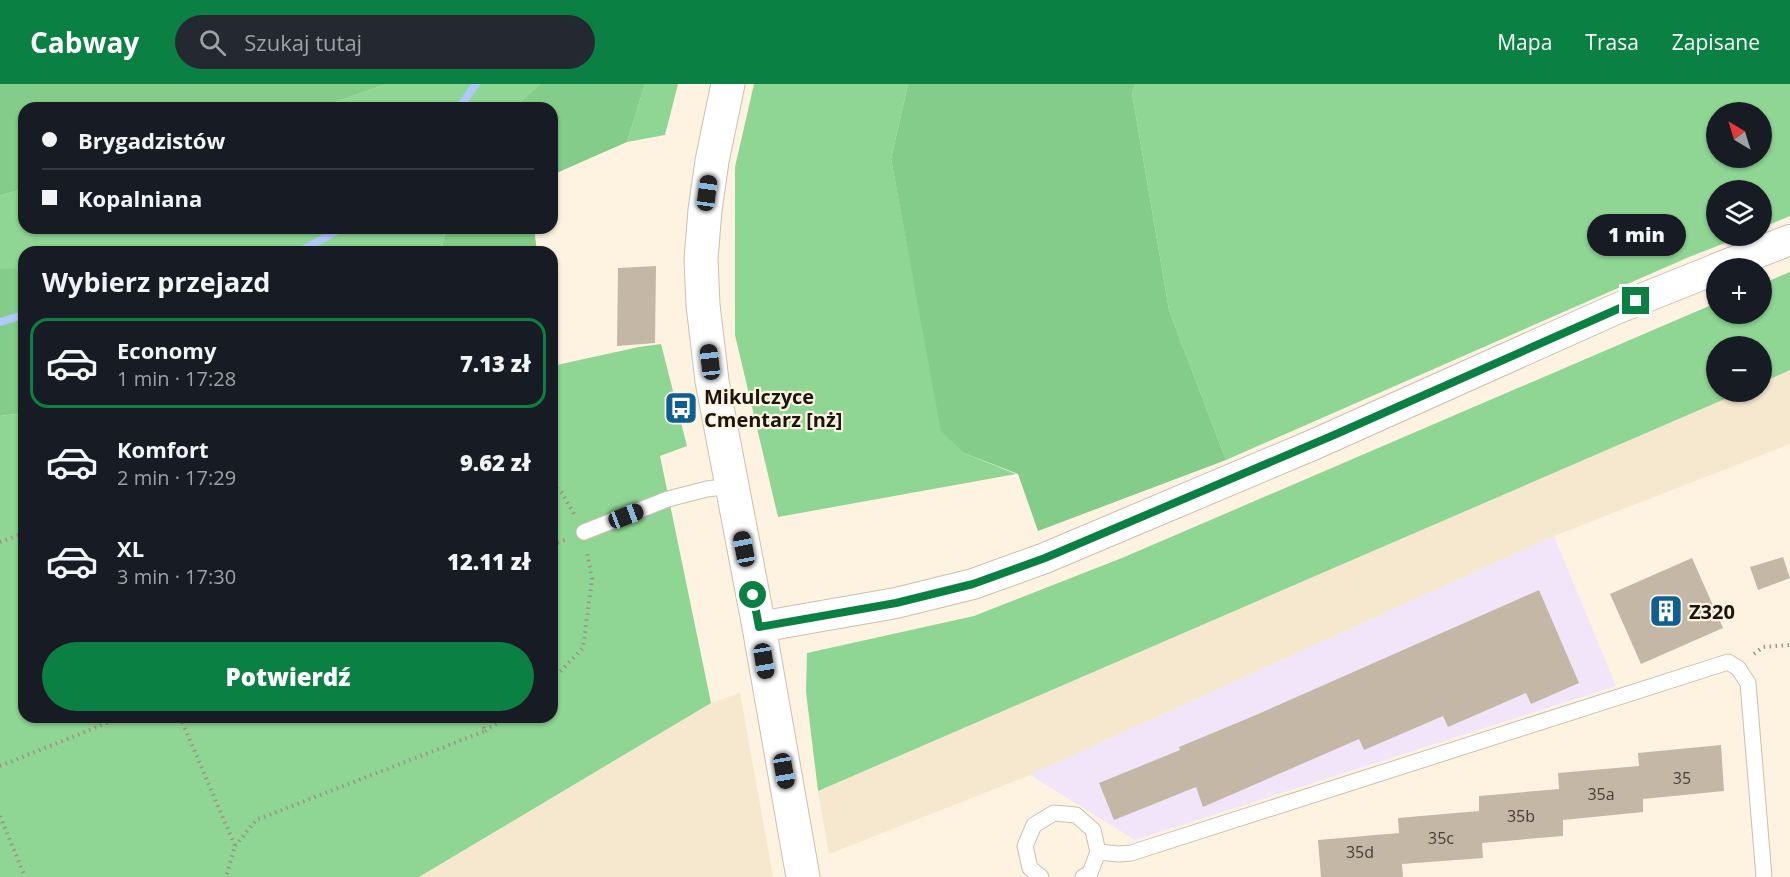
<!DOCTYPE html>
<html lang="pl">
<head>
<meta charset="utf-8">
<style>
  body { margin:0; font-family:"Open Sans",sans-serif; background:#242831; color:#f1f3f6; height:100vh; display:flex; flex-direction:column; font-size:22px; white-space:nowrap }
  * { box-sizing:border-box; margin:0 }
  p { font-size:20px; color:#9ea1a6 }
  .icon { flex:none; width:33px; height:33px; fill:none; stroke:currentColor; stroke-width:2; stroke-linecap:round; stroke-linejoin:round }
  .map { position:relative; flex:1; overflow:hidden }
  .side { position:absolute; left:18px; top:162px; width:540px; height:477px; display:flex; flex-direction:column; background:#171b24; border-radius:18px; box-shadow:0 2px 4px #0004 }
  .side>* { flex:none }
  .hud { position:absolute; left:18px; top:18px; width:540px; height:132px; border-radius:18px; box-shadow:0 2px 4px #0004; display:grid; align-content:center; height:132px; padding:0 24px; background:#171b24 }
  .needle { width:39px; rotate:322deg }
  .buttons { position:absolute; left:1706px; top:18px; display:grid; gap:12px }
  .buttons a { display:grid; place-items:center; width:66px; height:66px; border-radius:50%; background:#171b24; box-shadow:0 2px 4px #0004; font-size:30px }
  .end { position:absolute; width:27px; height:27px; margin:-14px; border:8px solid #0b8043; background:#fff; box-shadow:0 0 0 3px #fff }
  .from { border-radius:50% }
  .bubble { position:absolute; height:42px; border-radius:21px; background:#171b24; box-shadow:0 2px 4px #0004; font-size:20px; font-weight:800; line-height:42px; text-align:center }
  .car { position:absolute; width:18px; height:36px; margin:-18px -9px; border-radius:8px; box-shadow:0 0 4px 2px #0007; background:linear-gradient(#222 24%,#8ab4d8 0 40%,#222 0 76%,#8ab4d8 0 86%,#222 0) }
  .hud b { display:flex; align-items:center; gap:21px; height:57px; font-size:22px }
  .hud b+b { border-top:2px solid #363941 }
  .hud i { width:15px; height:15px; background:#f1f3f6 }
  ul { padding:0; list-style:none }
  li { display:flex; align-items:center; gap:18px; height:90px; margin:0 12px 9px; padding:0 12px; border:3px solid transparent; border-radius:18px }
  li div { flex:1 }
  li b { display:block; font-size:22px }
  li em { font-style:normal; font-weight:800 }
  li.selected { border-color:#0b8043 }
  li>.icon { width:54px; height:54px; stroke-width:1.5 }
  h2 { padding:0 24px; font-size:27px; line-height:72px }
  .primary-button { display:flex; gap:12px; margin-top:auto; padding:12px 24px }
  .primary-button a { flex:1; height:69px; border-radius:36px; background:#0b8043; color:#fff; font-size:24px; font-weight:800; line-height:69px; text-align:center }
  header { display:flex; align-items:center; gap:36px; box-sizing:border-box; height:84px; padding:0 30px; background:#0b8043; color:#fff }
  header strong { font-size:28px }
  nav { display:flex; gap:33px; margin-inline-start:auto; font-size:21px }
  .search { width:420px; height:54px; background:#242831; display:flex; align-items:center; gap:15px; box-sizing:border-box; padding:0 21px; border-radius:33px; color:#9ea1a6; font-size:22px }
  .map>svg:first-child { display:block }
  .built { fill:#f5e8ce }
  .industrial { fill:#f2e5f9 }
  .green { fill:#8fd594; fill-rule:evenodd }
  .forest { fill:#84cc89 }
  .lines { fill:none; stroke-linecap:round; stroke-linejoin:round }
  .stream { stroke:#afc9f6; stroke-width:8 }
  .building { fill:#c4b7a6 }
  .lane-casing { stroke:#c9c0ad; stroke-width:17 }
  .street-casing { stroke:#c9c0ad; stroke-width:32 }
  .secondary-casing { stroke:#c9c0ad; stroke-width:35 }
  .path { stroke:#9c9486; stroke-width:4; stroke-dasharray:1.5 4.5; stroke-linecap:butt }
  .lane { stroke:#fff; stroke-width:15 }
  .street { stroke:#fff; stroke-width:30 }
  .secondary { stroke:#fff; stroke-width:33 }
  .route { stroke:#0b8043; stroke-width:8 }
  .labels { text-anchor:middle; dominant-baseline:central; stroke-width:4.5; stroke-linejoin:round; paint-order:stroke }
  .number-label { font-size:16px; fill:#443e35 }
  .poi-label { font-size:20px; font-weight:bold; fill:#1a160f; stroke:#fef3e0; text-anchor:start }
</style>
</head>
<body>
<header>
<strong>Cabway</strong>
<div class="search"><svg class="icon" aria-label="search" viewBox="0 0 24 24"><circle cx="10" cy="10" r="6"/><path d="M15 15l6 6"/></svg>Szukaj tutaj</div>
<nav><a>Mapa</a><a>Trasa</a><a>Zapisane</a></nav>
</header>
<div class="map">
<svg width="1790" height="793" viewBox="0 0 1790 793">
  <rect width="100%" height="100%" fill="#fef3e0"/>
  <g class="built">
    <polygon points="1790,286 1790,360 1554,452 1030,691 829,770 818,707 1741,308 1761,308 1761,299"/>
    <polygon points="740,609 773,793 419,793 711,619"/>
  </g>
  <polygon class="industrial" points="1554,452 1616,602 1135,756 1030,691"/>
  <g class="green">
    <polygon points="387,0 540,0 513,24 318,24"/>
    <polygon points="645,0 678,0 665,51 627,58"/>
    <polygon points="754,0 908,0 891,75 914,198 964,369 1016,390 778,433 735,251 735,83"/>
    <path d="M1136 0H1790V132L1761 144V106H1716V152H1743L1689 173 1226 376 1169 226 1132 9ZM1716 28H1761V74H1716Z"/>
    <polygon points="24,104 24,144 446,144 441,168 24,168 24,185 0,185 0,112"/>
    <polygon points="1790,188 1790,286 1761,299 1761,262 1716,262 1716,308 1741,308 818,707 806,608 807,569 974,532 1122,474 1716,219 1716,230 1761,230 1761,200"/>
    <polygon points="661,260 687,362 660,372 711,619 419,793 0,793 0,332 24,329 24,633 552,633 552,282 639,263"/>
  </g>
  <g class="forest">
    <polygon points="0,0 387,0 318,24 24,24 24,104 0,112"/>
    <polygon points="540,0 645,0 627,58 552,91 552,24 513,24"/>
    <polygon points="908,0 1136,0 1132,9 1169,226 1226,376 1038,447 1018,390 964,369 941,347 891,75"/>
    <polygon points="446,144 534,144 537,168 441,168"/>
    <polygon points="0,185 24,185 24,329 0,332"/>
  </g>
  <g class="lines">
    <g class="stream">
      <polyline points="459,24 476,0"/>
      <polyline points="299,168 342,144"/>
      <polyline points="0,238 24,231"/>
    </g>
  </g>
  <g class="building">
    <polygon points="656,182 655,259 617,262 618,184"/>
    <polygon points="1783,473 1790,494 1758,506 1750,483"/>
    <polygon points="1692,474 1723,544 1641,580 1610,510"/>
    <polygon points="1539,506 1579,599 1531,620 1526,609 1448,643 1443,632 1364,666 1359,655 1203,723 1196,703 1114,736 1099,699 1180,666 1179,663 1256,631"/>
    <polygon points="1721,661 1724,707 1643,715 1643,728 1563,736 1563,752 1482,759 1483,774 1402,780 1403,793 1321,793 1318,756 1399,749 1398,734 1479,727 1479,712 1559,705 1558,689 1639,682 1638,669"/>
  </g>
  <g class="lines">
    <g class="lane-casing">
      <g id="lane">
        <polyline points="584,448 668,415 707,405 731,402"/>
        <polyline points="1098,768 1119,770 1131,769 1728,578 1738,584 1748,599 1764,793"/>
        <polyline points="1041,793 1030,784 1025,762 1034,741 1054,729 1076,731 1093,746 1098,768 1090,789 1083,793"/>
      </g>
    </g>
    <g class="street-casing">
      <g id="street">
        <polyline points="1718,184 1790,156"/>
        <polyline points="759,543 896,519 973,500 1045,474 1315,360 1616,225 1716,185"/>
      </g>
    </g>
    <g class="secondary-casing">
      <polyline id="secondary" points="728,0 712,77 705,126 701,175 703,221 712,297 759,543 803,793"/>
    </g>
    <g class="path">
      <polyline points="552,400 562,409 574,430"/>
      <polyline points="0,458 24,449"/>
      <polyline points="552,461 567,455"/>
      <polyline points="1754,570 1763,563 1790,561"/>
      <polyline points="552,596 583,564 592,495 587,468"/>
      <polyline points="180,633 235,762 226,793"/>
      <polyline points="485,647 507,633"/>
      <polyline points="0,682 122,633"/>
      <polyline points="0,732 25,793"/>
      <polyline points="235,762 256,736 485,647 479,633"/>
    </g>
    <use href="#lane" class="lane"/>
    <use href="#street" class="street"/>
    <use href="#secondary" class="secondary"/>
  </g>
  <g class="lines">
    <polyline class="route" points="753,511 759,543 896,519 973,500 1045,474 1334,351 1636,217"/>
  </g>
  <defs>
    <g id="bus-square" transform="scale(1.725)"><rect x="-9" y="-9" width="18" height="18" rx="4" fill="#105f92" stroke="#fef3e0"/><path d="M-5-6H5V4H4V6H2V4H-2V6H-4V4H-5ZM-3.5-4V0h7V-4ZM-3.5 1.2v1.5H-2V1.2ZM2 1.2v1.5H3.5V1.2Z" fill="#fff"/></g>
    <g id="building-square" transform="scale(1.725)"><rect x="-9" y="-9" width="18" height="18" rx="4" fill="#105f92" stroke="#fef3e0"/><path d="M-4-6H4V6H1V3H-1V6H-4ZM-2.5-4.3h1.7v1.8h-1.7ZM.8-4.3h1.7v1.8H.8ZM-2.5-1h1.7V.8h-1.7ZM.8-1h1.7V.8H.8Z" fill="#fff"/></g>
  </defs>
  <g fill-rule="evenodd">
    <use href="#bus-square" x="681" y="324"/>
    <use href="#building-square" x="1666" y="527"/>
  </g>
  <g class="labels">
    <g class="number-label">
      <text x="1682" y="694">35</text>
      <text x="1601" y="710">35a</text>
      <text x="1521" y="732">35b</text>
      <text x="1441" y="754">35c</text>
      <text x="1360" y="768">35d</text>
    </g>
    <g class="poi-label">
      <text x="704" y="312">Mikulczyce<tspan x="704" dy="23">Cmentarz [nż]</tspan></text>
      <text x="1689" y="527">Z320</text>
    </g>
  </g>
</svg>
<div class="buttons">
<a><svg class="needle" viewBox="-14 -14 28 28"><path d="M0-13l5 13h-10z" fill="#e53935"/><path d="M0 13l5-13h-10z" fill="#9ea1a6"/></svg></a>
<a><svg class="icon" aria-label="layers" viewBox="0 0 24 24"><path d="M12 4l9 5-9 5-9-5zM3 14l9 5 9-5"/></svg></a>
<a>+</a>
<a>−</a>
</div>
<i class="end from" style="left:753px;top:511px"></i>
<i class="end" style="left:1636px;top:217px"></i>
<div class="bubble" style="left:1587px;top:130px;width:99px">1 min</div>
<i class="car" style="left:707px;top:109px;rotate:8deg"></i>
<i class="car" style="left:710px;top:278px;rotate:353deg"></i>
<i class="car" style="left:626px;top:432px;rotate:69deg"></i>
<i class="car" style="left:744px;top:465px;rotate:349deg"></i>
<i class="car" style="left:764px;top:577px;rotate:171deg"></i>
<i class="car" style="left:784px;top:687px;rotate:170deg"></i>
<div class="hud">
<b><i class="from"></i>Brygadzistów</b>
<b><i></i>Kopalniana</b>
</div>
<section class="side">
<h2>Wybierz przejazd</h2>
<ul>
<li class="selected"><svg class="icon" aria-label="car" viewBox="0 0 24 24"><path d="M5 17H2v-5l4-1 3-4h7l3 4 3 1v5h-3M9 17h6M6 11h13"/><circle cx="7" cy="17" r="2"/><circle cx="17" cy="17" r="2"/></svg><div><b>Economy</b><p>1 min · 17:28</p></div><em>7.13 zł</em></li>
<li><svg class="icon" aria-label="car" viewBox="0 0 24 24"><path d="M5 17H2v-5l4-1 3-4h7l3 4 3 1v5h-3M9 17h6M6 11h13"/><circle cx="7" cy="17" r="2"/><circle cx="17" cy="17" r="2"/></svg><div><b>Komfort</b><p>2 min · 17:29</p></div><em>9.62 zł</em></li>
<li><svg class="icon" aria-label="car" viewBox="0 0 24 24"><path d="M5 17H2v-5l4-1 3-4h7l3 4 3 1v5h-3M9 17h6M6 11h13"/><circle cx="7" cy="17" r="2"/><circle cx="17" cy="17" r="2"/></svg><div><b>XL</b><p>3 min · 17:30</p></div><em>12.11 zł</em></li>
</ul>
<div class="primary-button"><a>Potwierdź</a></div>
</section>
</div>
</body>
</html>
